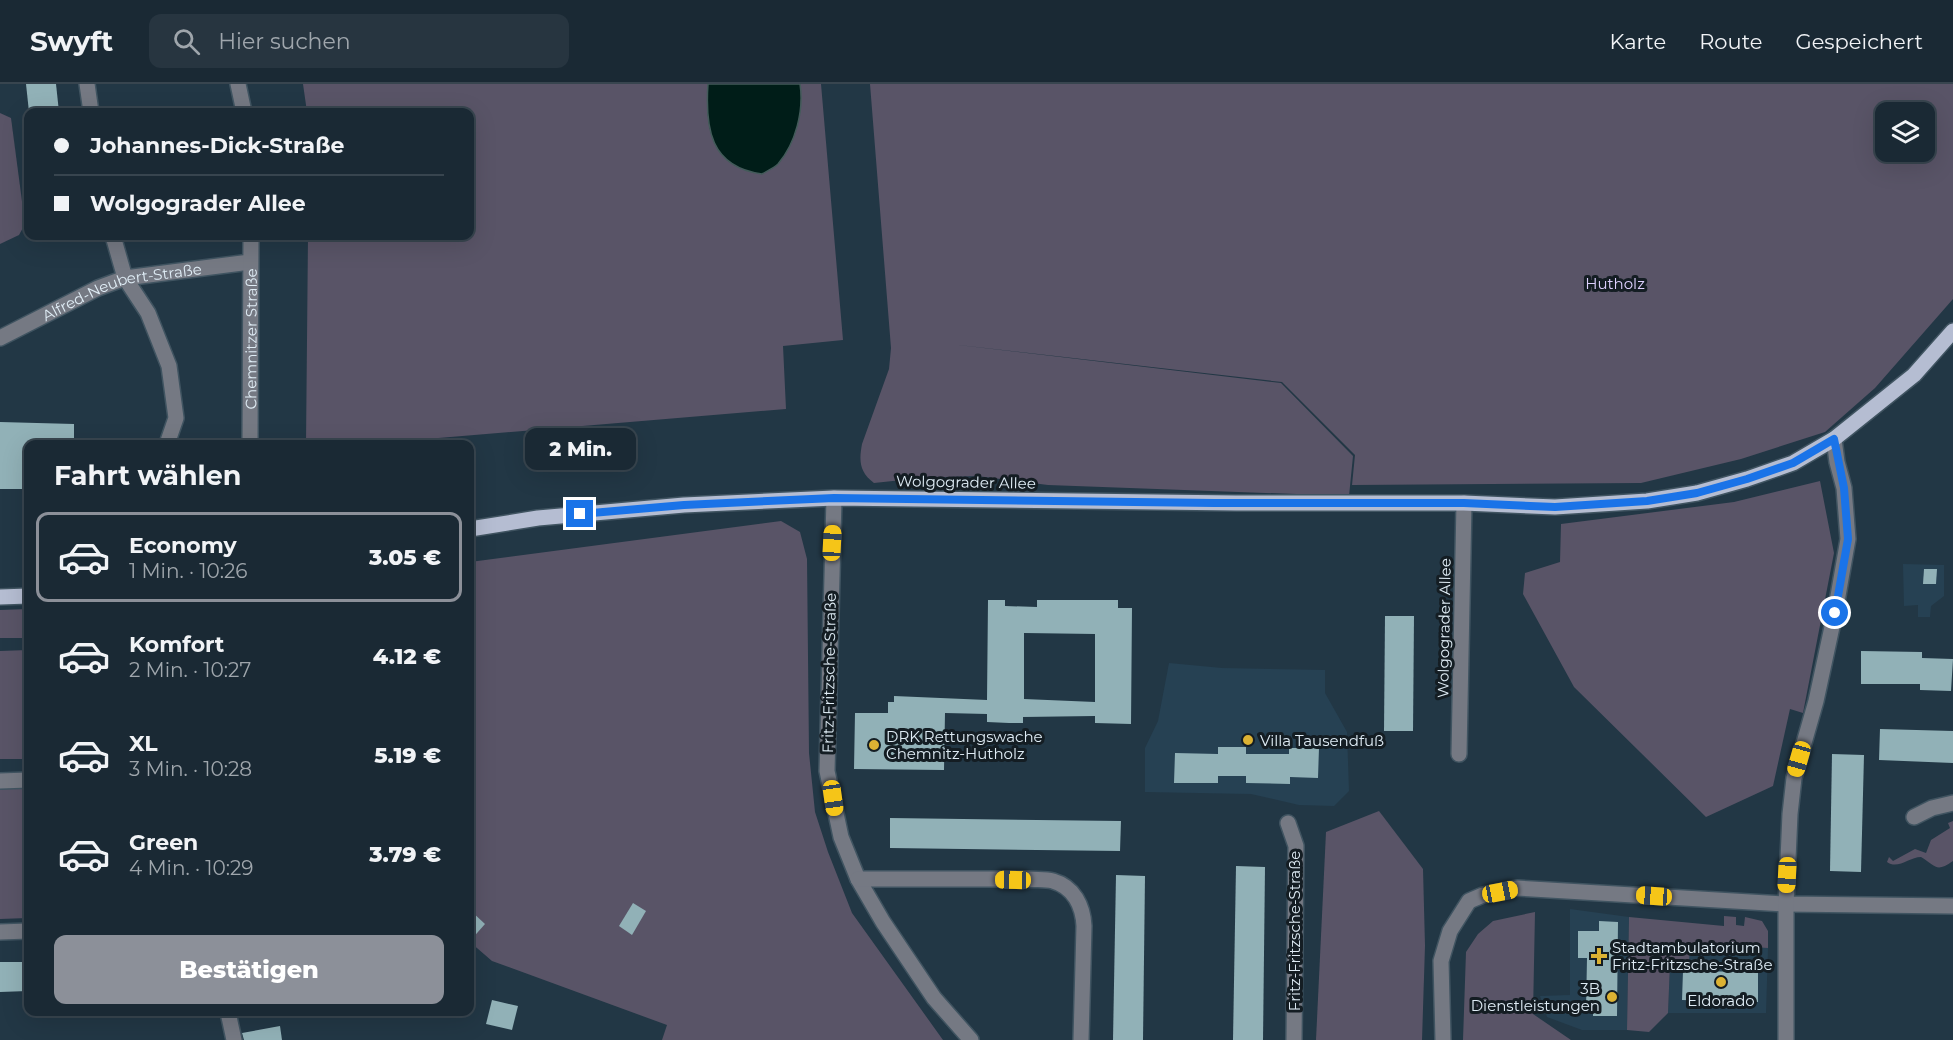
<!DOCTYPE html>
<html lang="de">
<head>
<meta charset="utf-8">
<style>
  body { margin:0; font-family:Montserrat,sans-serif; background:#273540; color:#f1f3f6; height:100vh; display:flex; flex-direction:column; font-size:22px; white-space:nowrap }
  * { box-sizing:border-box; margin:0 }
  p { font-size:20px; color:#9fa6ac }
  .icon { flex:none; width:33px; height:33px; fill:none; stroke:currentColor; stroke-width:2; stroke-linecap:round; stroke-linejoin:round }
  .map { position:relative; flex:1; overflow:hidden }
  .side { position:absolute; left:24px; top:356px; width:450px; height:576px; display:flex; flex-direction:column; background:#1a2934; border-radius:12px; box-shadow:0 6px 24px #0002,0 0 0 2px #38454f }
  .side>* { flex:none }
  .hud { position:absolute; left:24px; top:24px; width:450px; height:132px; border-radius:12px; box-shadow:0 6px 24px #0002,0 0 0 2px #38454f; display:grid; align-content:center; height:132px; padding:0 30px; background:#1a2934 }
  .fabs { position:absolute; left:1875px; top:18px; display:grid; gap:12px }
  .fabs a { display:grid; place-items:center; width:60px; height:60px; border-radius:12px; background:#1a2934; box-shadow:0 6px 24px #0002,0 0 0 2px #38454f; font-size:30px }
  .end { position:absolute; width:27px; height:27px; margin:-14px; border:8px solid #1a73e8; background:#fff; box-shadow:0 0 0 3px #fff }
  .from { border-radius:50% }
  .bubble { position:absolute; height:42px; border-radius:12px; background:#1a2934; box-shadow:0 6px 24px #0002,0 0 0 2px #38454f; font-size:20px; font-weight:800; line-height:42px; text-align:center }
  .car { position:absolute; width:18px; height:36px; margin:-18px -9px; border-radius:8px; box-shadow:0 0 4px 2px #0007; background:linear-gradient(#f5c518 24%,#345 0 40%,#f5c518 0 76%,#345 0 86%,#f5c518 0) }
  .hud b { display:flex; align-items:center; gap:21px; height:57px; font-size:22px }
  .hud b+b { border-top:2px solid #38454f }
  .hud i { width:15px; height:15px; background:#f1f3f6 }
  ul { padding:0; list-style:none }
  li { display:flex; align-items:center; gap:18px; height:90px; margin:0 12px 9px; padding:0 18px; border:3px solid transparent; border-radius:12px }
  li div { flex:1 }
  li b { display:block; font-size:22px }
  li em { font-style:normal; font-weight:800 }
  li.on { border-color:#8c9099 }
  li>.icon { width:54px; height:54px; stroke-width:1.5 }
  h2 { padding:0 30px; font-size:27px; line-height:72px }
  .cta { display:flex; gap:12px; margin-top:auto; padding:12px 30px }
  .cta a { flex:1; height:69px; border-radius:12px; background:#8c9099; color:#fff; font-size:24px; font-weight:800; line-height:69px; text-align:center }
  header { display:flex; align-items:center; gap:36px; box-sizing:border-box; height:84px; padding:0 30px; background:#1a2934; border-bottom:2px solid #38454f }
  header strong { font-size:28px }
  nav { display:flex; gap:33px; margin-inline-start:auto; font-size:21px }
  .search { width:420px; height:54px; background:#273540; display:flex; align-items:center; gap:15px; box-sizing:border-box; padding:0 21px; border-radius:12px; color:#9fa6ac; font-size:22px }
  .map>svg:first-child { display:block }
  .built { fill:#264153 }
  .green { fill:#595467; fill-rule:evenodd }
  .water { fill:#001d18; stroke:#435b5a; stroke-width:1.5 }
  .building { fill:#91b1b7; fill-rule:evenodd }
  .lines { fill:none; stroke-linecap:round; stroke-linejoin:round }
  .minor-casing { stroke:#405461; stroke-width:18 }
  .major-casing { stroke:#405461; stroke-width:18 }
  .minor { stroke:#757983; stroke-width:15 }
  .major { stroke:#b5bdd2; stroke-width:15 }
  .route { stroke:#1a73e8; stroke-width:8 }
  .poi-dot { fill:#dcb233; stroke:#141d23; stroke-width:2 }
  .labels { text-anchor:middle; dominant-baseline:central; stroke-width:6; stroke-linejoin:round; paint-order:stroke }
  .park-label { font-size:15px; fill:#ded1ff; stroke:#141d23 }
  .street-label { font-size:15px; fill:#dfecf5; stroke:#141d23 }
  .poi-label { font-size:15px; fill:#dfecf5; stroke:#141d23; text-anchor:start }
</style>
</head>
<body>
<header>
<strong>Swyft</strong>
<div class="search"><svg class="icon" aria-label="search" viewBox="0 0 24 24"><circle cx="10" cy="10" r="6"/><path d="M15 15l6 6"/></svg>Hier suchen</div>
<nav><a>Karte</a><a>Route</a><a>Gespeichert</a></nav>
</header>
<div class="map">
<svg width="1953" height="956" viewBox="0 0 1953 956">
  <rect width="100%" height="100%" fill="#223745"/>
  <g class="built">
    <polygon points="1903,480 1944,481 1944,512 1931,522 1930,533 1918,533 1918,521 1904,522"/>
    <polygon points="1169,579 1222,584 1325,586 1325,609 1347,648 1349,707 1334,722 1299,721 1251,710 1145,708 1145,664 1158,637"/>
    <polygon points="1570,825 1629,833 1627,946 1582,946 1547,933 1540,912 1570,911"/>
    <polygon points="1690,860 1768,864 1766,929 1668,929 1670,880"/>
  </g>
  <g class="green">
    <polygon points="303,0 821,0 843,256 783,262 786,325 367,360 306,360 308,152 470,152 470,28 307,28"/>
    <path d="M870 0H1953V215L1875 304 1825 348 1741 375 1641 399 1352 401 1355 371 1282 298 950 260 1281 299 1353 372 1349 412 1048 401 977 392 921 394 874 399C859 388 859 376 862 360L889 285 891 264ZM1886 28H1924V68H1886Z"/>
    <polygon points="0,29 11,34 25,140 19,151 0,160"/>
    <polygon points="1820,397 1834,469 1803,629 1790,625 1773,702 1706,733 1574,603 1523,510 1525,489 1560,478 1561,440 1734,418"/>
    <polygon points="781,437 800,448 807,475 809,669 815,728 828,768 852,829 943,956 662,956 667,941 492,877 470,858 470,478"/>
    <polygon points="28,525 28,554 0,554 0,526"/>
    <polygon points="28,566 28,675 0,675 0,567"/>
    <polygon points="28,704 28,834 0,835 0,705"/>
    <polygon points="1379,727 1423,785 1425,862 1422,956 1316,956 1326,748"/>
    <path d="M1953 737V777C1936 789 1936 782 1921 773 1909 773 1898 786 1887 778L1889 773 1893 777 1915 765 1926 769 1931 756 1950 744 1948 739Z"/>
    <polygon points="1535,828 1533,930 1571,956 1463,956 1466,868 1478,850 1493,837"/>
    <polygon points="1724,832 1736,833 1736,841 1744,842 1745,833 1762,837 1768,847 1768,864 1690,860 1689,880 1670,880 1668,929 1649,948 1627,946 1629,833 1724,842"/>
  </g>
  <path class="water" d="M708 0H800C804 26 796 59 778 80 774 84 767 87 762 90 710 83 705 44 708 0Z"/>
  <g class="building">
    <polygon points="26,0 56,0 59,28 29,28"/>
    <polygon points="0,338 74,340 74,360 28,360 28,405 0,405"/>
    <polygon points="1924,485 1937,485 1936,500 1923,500"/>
    <path d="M988 516H1005V522L1037 523V516H1118V524H1132L1131 640 1095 639V632L1023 633V639H1009L987 638V630L945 629 944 686 854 685 855 629H888V618H894V612L987 616ZM1024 549 1095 550V618L1024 615Z"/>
    <polygon points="1385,532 1414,532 1413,647 1384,647"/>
    <polygon points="1861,567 1922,568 1922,574 1953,575 1951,607 1920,606 1920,600 1861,600"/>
    <polygon points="1880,645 1953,647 1953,679 1879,676"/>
    <polygon points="1218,663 1246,663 1246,670 1289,670 1289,664 1319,664 1318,694 1290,693 1290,700 1246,699 1246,692 1218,692 1218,699 1174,699 1175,669 1218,670"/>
    <polygon points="1832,670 1864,671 1861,788 1830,787"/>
    <polygon points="890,734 1121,737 1120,767 890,764"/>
    <polygon points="1236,782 1265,783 1263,956 1233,956"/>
    <polygon points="1116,791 1145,792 1143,956 1113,956"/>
    <polygon points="633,819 646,827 632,851 619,842"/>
    <polygon points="470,826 485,840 470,857"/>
    <polygon points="1599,837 1618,838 1617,932 1593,932 1593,926 1586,926 1587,874 1578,874 1578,847 1599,847"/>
    <polygon points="0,878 28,878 28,907 0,908"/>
    <polygon points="1683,887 1758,888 1758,918 1713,920 1713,917 1682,916"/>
    <polygon points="492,916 518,922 512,946 486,940"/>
    <polygon points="280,942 282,956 244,956 242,949"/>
  </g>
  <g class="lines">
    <g class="minor-casing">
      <g id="minor">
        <polyline points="87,0 91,28"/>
        <polyline points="238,0 244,28"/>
        <polyline points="113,152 125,194 148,229 169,282 176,334 167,360"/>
        <path id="s1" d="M0 254 98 204 125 194 250 178"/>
        <path id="s2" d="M250 360 251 152"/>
        <polyline points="834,414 827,687 841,753 858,795 883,838 934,914 971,956"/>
        <polyline points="1459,670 1464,419"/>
        <polyline points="0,697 28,696"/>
        <polyline points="1914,733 1932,724 1953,719"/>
        <polyline points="1288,739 1296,762 1294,956"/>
        <path d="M858 795H1028C1036 796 1045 795 1053 797 1074 803 1083 822 1084 842L1081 956"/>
        <polyline points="0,848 28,847"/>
        <polyline points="229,927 229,933 234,956"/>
        <polyline points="1443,956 1441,877 1450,847 1469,817 1483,811 1517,804 1786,820 1953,822"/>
        <polyline points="1786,956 1786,820 1790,730 1794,694 1816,617 1835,529 1848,455 1844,404 1837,378 1834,355"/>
      </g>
    </g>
    <g class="major-casing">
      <g id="major">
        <polyline points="470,445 538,434 684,421 834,414 1236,419 1464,419 1555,423 1647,417 1697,409 1747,395 1793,379 1834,355 1914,291 1953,247"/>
        <polyline points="0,513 28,512"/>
      </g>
    </g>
    <use href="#minor" class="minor"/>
    <use href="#major" class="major"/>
  </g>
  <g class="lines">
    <polyline class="route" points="580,430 684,421 834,414 1214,419 1464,419 1555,423 1647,417 1697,409 1747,395 1793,379 1834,355 1844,404 1848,455 1835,529"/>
  </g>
  <g class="poi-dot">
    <circle cx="1248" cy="656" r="6"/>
    <circle cx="874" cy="661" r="6"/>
    <path d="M1596 863h6v6h6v6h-6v6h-6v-6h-6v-6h6z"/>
    <circle cx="1721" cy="898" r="6"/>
    <circle cx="1612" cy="913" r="6"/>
  </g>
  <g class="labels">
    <g class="park-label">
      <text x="1615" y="199">Hutholz</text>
    </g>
    <g class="street-label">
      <text stroke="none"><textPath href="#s1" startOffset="132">Alfred-Neubert-Straße</textPath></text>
      <text stroke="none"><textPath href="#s2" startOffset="105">Chemnitzer Straße</textPath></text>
      <text transform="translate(966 398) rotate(1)">Wolgograder Allee</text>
      <text transform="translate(1444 544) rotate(-89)">Wolgograder Allee</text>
      <text transform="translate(829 589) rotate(-89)">Fritz-Fritzsche-Straße</text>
      <text transform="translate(1294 847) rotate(-90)">Fritz-Fritzsche-Straße</text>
    </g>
    <g class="poi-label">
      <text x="886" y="652">DRK Rettungswache<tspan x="886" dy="17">Chemnitz-Hutholz</tspan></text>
      <text x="1260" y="656">Villa Tausendfuß</text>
      <text x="1612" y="863">Stadtambulatorium<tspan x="1612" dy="17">Fritz-Fritzsche-Straße</tspan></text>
      <text x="1600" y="904" text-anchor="end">3B<tspan x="1600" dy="17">Dienstleistungen</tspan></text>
      <text x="1721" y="916" text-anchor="middle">Eldorado</text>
    </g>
  </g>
</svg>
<div class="fabs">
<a><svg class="icon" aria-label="layers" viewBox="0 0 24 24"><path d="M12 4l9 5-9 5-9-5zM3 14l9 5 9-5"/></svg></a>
</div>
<i class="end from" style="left:1835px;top:529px"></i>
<i class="end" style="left:580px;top:430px"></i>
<div class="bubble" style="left:525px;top:344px;width:111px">2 Min.</div>
<i class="car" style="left:832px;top:459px;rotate:3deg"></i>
<i class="car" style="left:1799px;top:675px;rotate:196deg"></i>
<i class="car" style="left:833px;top:714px;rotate:172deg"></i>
<i class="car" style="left:1787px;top:791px;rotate:183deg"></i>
<i class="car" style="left:1013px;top:796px;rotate:271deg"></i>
<i class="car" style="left:1500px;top:808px;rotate:79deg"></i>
<i class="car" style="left:1654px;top:812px;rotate:274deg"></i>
<div class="hud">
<b><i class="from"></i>Johannes-Dick-Straße</b>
<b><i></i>Wolgograder Allee</b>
</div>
<section class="side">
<h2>Fahrt wählen</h2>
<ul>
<li class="on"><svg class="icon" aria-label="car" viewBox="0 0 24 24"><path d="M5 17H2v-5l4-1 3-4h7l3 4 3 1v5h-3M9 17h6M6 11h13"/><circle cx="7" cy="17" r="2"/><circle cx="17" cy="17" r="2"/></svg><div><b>Economy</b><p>1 Min. · 10:26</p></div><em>3.05 €</em></li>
<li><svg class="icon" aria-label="car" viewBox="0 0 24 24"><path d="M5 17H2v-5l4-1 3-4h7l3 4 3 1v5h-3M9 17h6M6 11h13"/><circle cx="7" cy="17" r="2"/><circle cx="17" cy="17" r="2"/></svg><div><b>Komfort</b><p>2 Min. · 10:27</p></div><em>4.12 €</em></li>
<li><svg class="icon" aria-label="car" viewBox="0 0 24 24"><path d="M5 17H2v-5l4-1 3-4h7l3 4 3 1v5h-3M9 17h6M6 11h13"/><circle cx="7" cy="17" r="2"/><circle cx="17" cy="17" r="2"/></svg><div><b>XL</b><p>3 Min. · 10:28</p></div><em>5.19 €</em></li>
<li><svg class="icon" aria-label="car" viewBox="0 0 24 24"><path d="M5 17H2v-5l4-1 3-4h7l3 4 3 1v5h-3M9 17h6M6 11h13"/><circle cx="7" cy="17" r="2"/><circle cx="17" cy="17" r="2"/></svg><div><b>Green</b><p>4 Min. · 10:29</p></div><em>3.79 €</em></li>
</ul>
<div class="cta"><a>Bestätigen</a></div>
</section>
</div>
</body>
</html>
